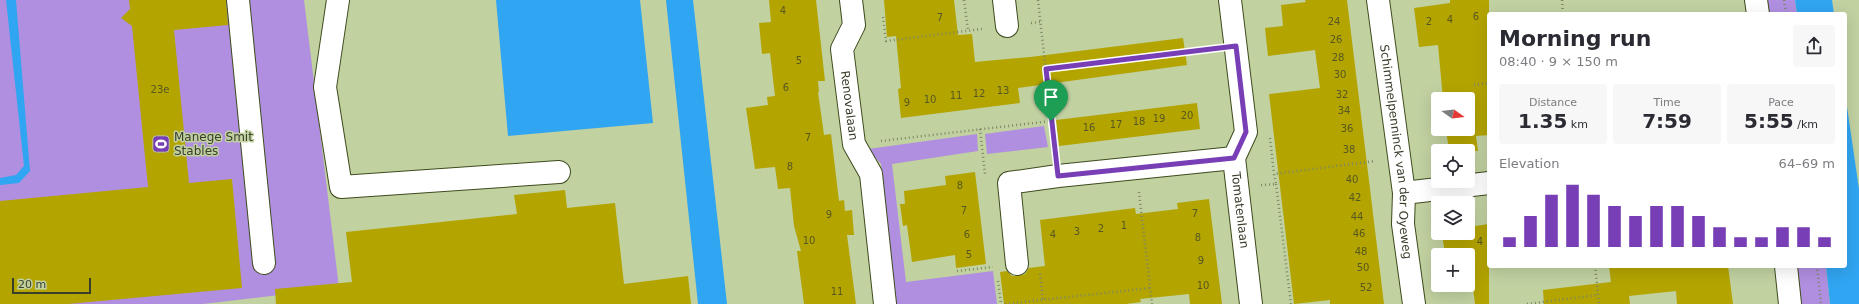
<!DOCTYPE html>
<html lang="en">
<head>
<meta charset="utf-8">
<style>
	body { margin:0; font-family:"DejaVu Sans",sans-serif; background:#f7f7f7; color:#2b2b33; height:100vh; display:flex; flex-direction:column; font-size:15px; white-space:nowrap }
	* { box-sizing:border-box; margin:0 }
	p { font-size:13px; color:#7c7c81 }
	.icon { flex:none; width:22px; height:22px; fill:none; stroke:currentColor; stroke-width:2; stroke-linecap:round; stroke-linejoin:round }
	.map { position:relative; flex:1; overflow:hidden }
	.side { position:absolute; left:1487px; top:12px; width:360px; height:256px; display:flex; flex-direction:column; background:#fff; border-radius:4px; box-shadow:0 4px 16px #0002 }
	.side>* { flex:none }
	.needle { width:26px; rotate:104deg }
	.fabs { position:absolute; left:1431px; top:92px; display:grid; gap:8px }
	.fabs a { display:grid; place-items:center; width:44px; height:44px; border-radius:4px; background:#fff; box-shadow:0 4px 16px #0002; font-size:20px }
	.scale { position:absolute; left:12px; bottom:10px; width:79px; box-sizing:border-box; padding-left:4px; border:2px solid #383e2a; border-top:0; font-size:11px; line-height:14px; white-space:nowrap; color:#383e2a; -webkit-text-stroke:3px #c1d1a0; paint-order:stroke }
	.pin { position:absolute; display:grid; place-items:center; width:34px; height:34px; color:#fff; margin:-41px -17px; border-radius:50% 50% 50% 0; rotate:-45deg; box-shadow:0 0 4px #0007 }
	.pin .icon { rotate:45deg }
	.round { display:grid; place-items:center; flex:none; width:42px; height:42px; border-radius:4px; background:#f7f7f7 }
	.summary { display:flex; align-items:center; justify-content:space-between; height:68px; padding:0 12px }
	h1 { font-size:22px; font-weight:700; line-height:30px }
	.stats { display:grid; grid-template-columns:repeat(3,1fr); gap:6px; height:68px; padding:4px 12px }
	.stats div { display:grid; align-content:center; border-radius:4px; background:#f7f7f7; text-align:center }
	.stats b { font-size:20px; font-weight:700 }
	.stats small { font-size:11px; font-weight:400 }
	.stats p { font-size:11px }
	.chart { height:112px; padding:8px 12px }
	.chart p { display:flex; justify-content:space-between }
	.chart svg { width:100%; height:72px; margin-top:4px; stroke:#773eb5; stroke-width:6 }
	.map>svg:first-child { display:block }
</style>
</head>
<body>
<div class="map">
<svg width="1859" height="304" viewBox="0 0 1859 304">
	<rect width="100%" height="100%" fill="#c1d1a0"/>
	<g fill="#b08fe0">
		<polygon points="0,0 304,0 339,288 203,304 0,304"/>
		<polygon points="1764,0 1795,0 1797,14 1765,14"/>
		<polygon points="1044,126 1048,147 987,154 985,134"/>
		<polygon points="977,134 978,151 892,164 906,282 993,271 997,304 896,304 881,164 868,149"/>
		<polygon points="1796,266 1826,266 1830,304 1800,304"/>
	</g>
	<g fill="#30a5f1">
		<polygon points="6,0 16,0 30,171 19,183 0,185 0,178 16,175 24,166"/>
		<polygon points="496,0 640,0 653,123 508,136"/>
		<polygon points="666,0 693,0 727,304 698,304"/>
		<polygon points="1795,0 1832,0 1834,14 1797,14"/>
		<polygon points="1845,93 1859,189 1859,304 1830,304 1826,266 1845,266"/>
	</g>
	<g fill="#b4a400">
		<polygon points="129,0 226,0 228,25 174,30 189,183 232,179 242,288 68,304 0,304 0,201 148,187 132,26 121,18 130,9"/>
		<polygon points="769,0 816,0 825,81 818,81 819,92 818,92 824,135 831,134 839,201 844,200 845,211 852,210 854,235 847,235 856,304 804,304 797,251 801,251 794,226 790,188 778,189 775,167 755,169 746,108 768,105 767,97 775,96 770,53 762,54 759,23 771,22"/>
		<polygon points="884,0 954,0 958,35 972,34 975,62 1030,57 1183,38 1187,65 1018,88 1020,103 901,118 898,89 901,88 896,36 887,37"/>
		<polygon points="1305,0 1347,0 1384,304 1330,304 1330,300 1294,304 1269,94 1320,88 1315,50 1268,56 1265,28 1283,26 1281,5 1306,2"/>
		<polygon points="1450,0 1489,0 1489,135 1476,136 1478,151 1449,151 1446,129 1468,129 1468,99 1443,99 1438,45 1419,47 1414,8 1450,3"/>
		<polygon points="1197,103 1200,129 1059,146 1056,120"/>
		<polygon points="975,172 986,264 956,268 955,255 912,262 907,225 903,226 900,204 905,204 904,191 946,185 945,176"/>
		<polygon points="565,190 567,208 615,203 624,284 688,276 691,304 276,304 275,289 352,282 346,232 517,214 514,195"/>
		<polygon points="1209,199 1222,304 1190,304 1189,294 1140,299 1141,302 1126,304 1004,304 1000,272 1007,271 1012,276 1019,276 1025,274 1029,268 1045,266 1040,220 1135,208 1136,214 1178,209 1177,203"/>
		<polygon points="1489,224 1489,304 1475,304 1469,255 1445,255 1442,233 1468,233 1468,227"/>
		<polygon points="1609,266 1728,266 1733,304 1677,304 1676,291 1629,296 1630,304 1544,304 1543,290 1611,282"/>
	</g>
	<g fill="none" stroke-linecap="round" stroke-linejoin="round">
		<defs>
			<g id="minor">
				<polyline points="238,0 264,263"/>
				<polyline points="338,0 325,87 341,187 559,172"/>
				<path id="s1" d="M851,0L854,25L842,49L854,144L871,174L885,304"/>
				<polyline points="1004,0 1007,26"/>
				<path id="s2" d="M1230,0L1246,132L1234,158L1251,304"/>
				<path id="s3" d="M1378,0L1404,193L1403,224L1414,304"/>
				<polyline points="1756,0 1758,14"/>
				<polyline points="1404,193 1489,183"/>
				<polyline points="1017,264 1009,183 1058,176 1234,158"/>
				<polyline points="1786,266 1790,304"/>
			</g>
		</defs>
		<use href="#minor" stroke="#3e4b1e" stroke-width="24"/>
		<g stroke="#7c8765" stroke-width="2.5" stroke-dasharray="1 3" stroke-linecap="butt">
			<polyline points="964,0 968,30"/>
			<polyline points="1038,0 1055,153"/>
			<polyline points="1562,0 1563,14"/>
			<polyline points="1784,0 1786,14"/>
			<polyline points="883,17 886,41 982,29"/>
			<polyline points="1031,23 1040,22"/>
			<polyline points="1046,69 1211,49"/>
			<polyline points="1474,85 1489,83"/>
			<polyline points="980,129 985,174"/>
			<polyline points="1270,138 1274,174"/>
			<polyline points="881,141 1051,121"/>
			<polyline points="1276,184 1291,304"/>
			<polyline points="1261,185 1276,184 1274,174 1375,161"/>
			<polyline points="1139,192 1152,304"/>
			<polyline points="1595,266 1599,304"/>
			<polyline points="1817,266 1821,304"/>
			<polyline points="957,271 993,267"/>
			<polyline points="1040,274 1043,300"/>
			<polyline points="998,281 1001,304"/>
			<polyline points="1005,304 1150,288"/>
			<polyline points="1527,304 1598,295"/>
		</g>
		<use href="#minor" stroke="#fff" stroke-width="22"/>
	</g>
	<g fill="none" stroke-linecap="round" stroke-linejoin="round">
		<defs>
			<polygon id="route" points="1236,46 1246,132 1234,158 1058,176 1046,69"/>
		</defs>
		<use href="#route" stroke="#fff" stroke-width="8"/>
		<use href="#route" stroke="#773eb5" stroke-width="5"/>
	</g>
	<defs>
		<symbol id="stadium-square" viewBox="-11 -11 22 22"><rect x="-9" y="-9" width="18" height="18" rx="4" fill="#773eb5" stroke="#c1d1a0"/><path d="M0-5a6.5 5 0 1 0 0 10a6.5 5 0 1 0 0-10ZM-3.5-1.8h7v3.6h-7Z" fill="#fff"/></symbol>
	</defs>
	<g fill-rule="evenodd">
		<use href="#stadium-square" x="151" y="134" width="20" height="20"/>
	</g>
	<g text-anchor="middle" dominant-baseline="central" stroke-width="3" stroke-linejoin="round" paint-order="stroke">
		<g font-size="10" fill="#575820">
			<text x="783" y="10">4</text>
			<text x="1476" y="16">6</text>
			<text x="940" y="17">7</text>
			<text x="1450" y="19">4</text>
			<text x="1334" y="21">24</text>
			<text x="1429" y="21">2</text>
			<text x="1336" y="39">26</text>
			<text x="1338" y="57">28</text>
			<text x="799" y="60">5</text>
			<text x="1340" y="74">30</text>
			<text x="786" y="87">6</text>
			<text x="160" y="89">23e</text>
			<text x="1003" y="90">13</text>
			<text x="979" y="93">12</text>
			<text x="1342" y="94">32</text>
			<text x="956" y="95">11</text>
			<text x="930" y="99">10</text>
			<text x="907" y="102">9</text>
			<text x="1344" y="110">34</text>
			<text x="1187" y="115">20</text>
			<text x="1159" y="118">19</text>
			<text x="1139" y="121">18</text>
			<text x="1116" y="124">17</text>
			<text x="1089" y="127">16</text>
			<text x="1347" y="128">36</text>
			<text x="808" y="137">7</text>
			<text x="1349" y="149">38</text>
			<text x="790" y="166">8</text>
			<text x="1352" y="179">40</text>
			<text x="960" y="185">8</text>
			<text x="1355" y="197">42</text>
			<text x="964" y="210">7</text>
			<text x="1195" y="213">7</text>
			<text x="829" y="214">9</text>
			<text x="1357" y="216">44</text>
			<text x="1124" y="225">1</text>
			<text x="1101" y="228">2</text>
			<text x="1077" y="231">3</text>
			<text x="1359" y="233">46</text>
			<text x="967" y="234">6</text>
			<text x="1053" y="234">4</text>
			<text x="1198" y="237">8</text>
			<text x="809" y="240">10</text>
			<text x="1480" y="241">4</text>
			<text x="1361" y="251">48</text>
			<text x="969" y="254">5</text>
			<text x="1201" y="260">9</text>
			<text x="1363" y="267">50</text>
			<text x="1203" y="285">10</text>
			<text x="1366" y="287">52</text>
			<text x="837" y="291">11</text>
		</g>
		<g font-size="12" fill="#383e2a" stroke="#c1d1a0">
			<text stroke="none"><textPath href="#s1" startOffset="109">Renovalaan</textPath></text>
			<text stroke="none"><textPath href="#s3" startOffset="153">Schimmelpenninck van der Oyeweg</textPath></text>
			<text stroke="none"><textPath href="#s2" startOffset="214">Tomatenlaan</textPath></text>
		</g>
		<g font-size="12" fill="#383e2a" stroke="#c1d1a0" text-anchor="start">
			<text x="174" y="137">Manege Smit<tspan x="174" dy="14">Stables</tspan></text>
		</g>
	</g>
</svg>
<div class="fabs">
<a><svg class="needle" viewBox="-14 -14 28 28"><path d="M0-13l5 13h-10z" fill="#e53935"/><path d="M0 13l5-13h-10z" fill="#7c7c81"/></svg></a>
<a><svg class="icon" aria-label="locate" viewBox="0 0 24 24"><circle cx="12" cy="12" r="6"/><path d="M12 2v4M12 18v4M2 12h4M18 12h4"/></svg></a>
<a><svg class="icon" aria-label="layers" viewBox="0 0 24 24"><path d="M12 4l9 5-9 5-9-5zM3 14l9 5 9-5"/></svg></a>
<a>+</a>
</div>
<div class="scale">20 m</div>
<div class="pin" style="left:1051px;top:121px;background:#1e9e55"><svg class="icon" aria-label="arrive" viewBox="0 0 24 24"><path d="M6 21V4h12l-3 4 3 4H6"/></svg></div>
<section class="side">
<div class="summary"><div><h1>Morning run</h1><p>08:40 · 9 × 150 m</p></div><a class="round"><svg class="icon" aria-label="share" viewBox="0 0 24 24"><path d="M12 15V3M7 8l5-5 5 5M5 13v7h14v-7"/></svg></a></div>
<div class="stats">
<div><p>Distance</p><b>1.35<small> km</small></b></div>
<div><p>Time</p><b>7:59</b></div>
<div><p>Pace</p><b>5:55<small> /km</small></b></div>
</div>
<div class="chart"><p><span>Elevation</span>64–69 m</p>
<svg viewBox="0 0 160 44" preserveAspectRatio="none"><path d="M5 44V38M15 44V25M25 44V12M35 44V6M45 44V12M55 44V19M65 44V25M75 44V19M85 44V19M95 44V25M105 44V32M115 44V38M125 44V38M135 44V32M145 44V32M155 44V38"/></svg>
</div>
</section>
</div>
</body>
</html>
